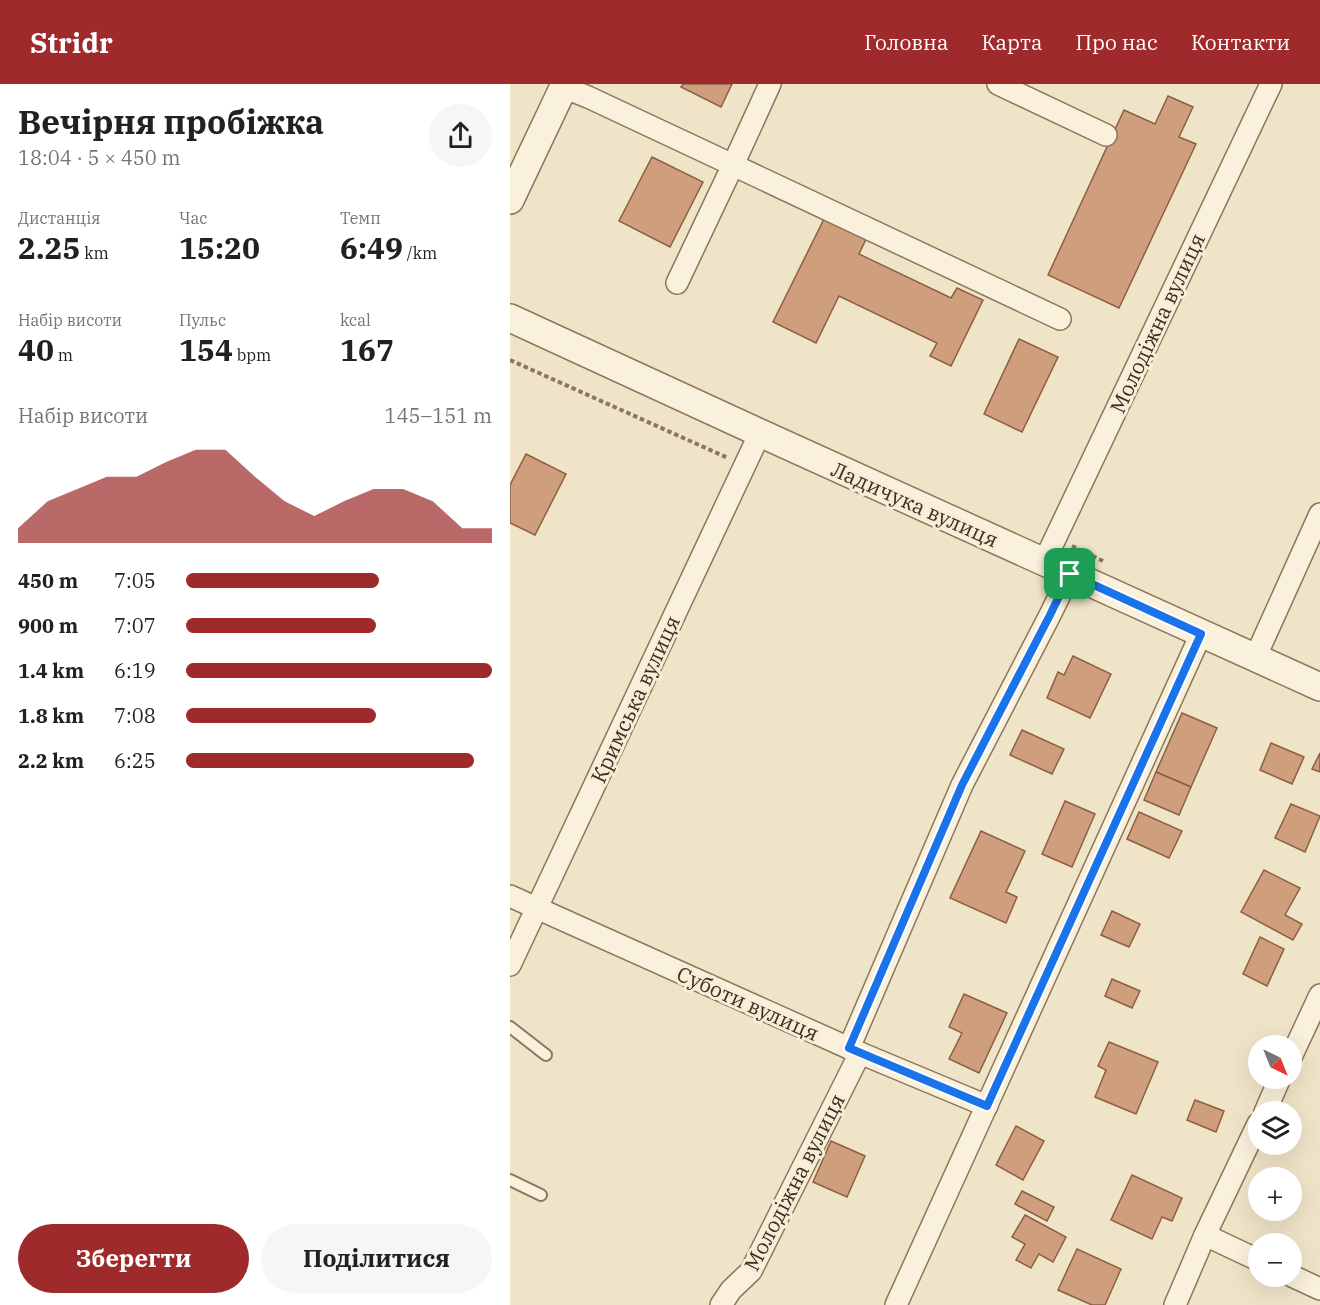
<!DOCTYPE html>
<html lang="uk">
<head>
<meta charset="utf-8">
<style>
	body { margin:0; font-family:"IBM Plex Serif",serif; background:#f6f6f6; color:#202124; height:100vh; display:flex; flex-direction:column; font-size:22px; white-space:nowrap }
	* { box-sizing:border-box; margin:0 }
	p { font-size:20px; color:#757577 }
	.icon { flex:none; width:33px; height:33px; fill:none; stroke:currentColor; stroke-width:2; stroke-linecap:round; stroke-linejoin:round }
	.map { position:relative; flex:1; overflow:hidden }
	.drawer { display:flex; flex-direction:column; background:#fff; width:510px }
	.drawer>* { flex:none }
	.needle { width:39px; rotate:137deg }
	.fabs { position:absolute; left:738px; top:951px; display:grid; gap:12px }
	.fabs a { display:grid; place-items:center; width:54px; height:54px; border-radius:50%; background:#fff; box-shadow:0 6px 24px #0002; font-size:30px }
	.pin { position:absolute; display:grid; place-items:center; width:51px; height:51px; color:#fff; margin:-26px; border-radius:12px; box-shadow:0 3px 9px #0006 }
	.round { display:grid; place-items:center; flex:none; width:63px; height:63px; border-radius:32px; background:#f6f6f6 }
	.head { display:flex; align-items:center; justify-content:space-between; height:102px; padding:0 18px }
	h1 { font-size:33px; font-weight:800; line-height:45px }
	.figures { display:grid; grid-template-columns:repeat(3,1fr); gap:9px; height:102px; padding:6px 18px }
	.figures div { display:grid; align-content:center }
	.figures b { font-size:30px; font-weight:800 }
	.figures small { font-size:16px; font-weight:400 }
	.figures p { font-size:16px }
	.chart { height:168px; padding:12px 18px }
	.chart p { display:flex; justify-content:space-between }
	.chart svg { width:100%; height:108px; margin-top:6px; fill:#9e2a2b; opacity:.7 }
	.action { display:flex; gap:12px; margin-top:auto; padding:12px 18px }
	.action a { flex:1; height:69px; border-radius:36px; background:#9e2a2b; color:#fff; font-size:24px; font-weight:800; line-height:69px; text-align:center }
	.action a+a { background:#f6f6f6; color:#202124 }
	ul { padding:0 18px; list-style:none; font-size:20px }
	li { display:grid; grid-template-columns:96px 72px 1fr; align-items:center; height:45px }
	li i { height:15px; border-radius:8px; background:#9e2a2b }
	header { display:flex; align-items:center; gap:36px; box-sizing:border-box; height:84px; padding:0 30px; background:#9e2a2b; color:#fff }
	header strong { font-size:28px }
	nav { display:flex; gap:33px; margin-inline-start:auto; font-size:21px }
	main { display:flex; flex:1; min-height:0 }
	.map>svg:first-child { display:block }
</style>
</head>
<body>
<header>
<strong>Stridr</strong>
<nav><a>Головна</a><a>Карта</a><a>Про нас</a><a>Контакти</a></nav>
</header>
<main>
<section class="drawer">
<div class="head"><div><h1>Вечірня пробіжка</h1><p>18:04 · 5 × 450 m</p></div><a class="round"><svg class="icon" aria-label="share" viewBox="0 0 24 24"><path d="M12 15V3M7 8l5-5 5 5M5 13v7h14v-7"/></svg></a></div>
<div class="figures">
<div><p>Дистанція</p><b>2.25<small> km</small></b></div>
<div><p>Час</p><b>15:20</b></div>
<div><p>Темп</p><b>6:49<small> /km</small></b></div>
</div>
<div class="figures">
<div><p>Набір висоти</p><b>40<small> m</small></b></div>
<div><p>Пульс</p><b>154<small> bpm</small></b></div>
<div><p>kcal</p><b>167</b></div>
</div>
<div class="chart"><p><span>Набір висоти</span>145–151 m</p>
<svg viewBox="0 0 160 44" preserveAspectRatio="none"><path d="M0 44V38L10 27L20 22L30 17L40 17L50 11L60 6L70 6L80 17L90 27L100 33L110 27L120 22L130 22L140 27L150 38L160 38V44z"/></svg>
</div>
<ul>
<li><b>450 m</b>7:05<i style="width:63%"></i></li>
<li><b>900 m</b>7:07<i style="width:62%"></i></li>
<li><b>1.4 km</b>6:19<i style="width:100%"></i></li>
<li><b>1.8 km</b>7:08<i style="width:62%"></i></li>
<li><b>2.2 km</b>6:25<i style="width:94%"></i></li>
</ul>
<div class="action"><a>Зберегти</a><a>Поділитися</a></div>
</section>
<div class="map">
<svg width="810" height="1221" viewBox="0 0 810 1221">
	<rect width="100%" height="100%" fill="#f0e4c8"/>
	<g fill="#cf9f7d" stroke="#8d5f41" stroke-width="1.5">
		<polygon points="173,0 222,0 211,23 171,3"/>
		<polygon points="658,12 683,23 669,53 686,60 609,224 538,191 614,26 645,40"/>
		<polygon points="142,73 193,98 160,163 109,137"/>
		<polygon points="315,133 357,153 349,170 441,214 447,204 473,216 441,282 420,272 427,259 329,212 306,259 263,238"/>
		<polygon points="509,255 548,273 512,348 474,330"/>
		<polygon points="16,370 56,390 25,451 0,439 0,401"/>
		<polygon points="563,572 601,590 580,634 537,614 548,588 554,591"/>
		<polygon points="672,629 707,644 681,703 646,688"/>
		<polygon points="512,646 554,665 542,690 500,671"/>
		<polygon points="761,659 794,673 782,700 750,686"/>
		<polygon points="810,669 810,688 802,685"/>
		<polygon points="646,688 681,703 669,731 634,716"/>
		<polygon points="555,717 585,730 562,783 532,770"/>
		<polygon points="781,720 810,732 795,768 765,754"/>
		<polygon points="629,728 672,747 659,774 617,755"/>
		<polygon points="471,747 515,767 496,808 507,813 496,839 440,814"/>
		<polygon points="754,786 790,804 775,831 792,840 783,856 731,828"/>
		<polygon points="602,827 630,840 619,863 591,851"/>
		<polygon points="750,853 774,865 757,902 733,890"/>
		<polygon points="602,895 630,907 622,924 595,912"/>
		<polygon points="454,910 497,929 469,989 439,975 452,949 439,943"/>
		<polygon points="599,958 648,978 626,1030 585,1013 596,986 588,982"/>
		<polygon points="685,1016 714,1027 706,1048 677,1036"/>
		<polygon points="506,1042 534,1057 513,1096 486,1081"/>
		<polygon points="321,1057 355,1072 337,1113 303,1098"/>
		<polygon points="622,1091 672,1114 662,1137 652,1133 642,1155 601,1136"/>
		<polygon points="512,1107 544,1123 537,1137 505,1120"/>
		<polygon points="515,1131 556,1153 543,1178 529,1170 521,1184 506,1176 515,1160 502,1153"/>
		<polygon points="567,1165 611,1185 595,1221 582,1221 548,1206"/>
	</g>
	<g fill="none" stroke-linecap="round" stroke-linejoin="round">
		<defs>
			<g id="service">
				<polyline points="0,943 36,971"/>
				<polyline points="0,1096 31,1111"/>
			</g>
			<g id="minor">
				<polyline points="260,0 223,81 550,235"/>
				<polyline points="488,0 596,51"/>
				<polyline points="53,3 78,13 223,81 167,199"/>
				<polyline points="534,478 761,0"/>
				<polyline points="745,574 810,430"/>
				<polyline points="0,812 350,969 477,1022"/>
				<polyline points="0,881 250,349"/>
				<polyline points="339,964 452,701 540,531 560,490"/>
				<polyline points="782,971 810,911"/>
				<polyline points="755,1028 770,994"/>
				<polyline points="695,1151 748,1176"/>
				<polyline points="782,1192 810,1205"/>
				<polyline points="211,1221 221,1206 241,1187 350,969"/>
				<polyline points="386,1221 691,550"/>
				<polyline points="665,1221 695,1151 748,1040"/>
			</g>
			<g id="tertiary">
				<polyline points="0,116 55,0"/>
				<polyline points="0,234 250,349 810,603"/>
			</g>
		</defs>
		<use href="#service" stroke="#8d765c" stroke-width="14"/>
		<use href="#minor" stroke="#8d765c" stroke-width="24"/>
		<use href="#tertiary" stroke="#8d765c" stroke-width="30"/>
		<g stroke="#8d765c" stroke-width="4" stroke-dasharray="4.5 3" stroke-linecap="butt">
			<polyline points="0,276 218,374"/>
			<polyline points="562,462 593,477"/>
		</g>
		<use href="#service" stroke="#faf1dc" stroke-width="10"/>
		<use href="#minor" stroke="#faf1dc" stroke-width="21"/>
		<use href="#tertiary" stroke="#faf1dc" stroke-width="27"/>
	</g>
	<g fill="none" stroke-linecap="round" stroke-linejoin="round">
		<defs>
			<polygon id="route" points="560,490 691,550 477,1022 339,964 452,701 540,531"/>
		</defs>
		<use href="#route" stroke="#fff" stroke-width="12"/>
		<use href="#route" stroke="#1a73e8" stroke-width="8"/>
	</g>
	<g text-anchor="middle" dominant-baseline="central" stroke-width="6" stroke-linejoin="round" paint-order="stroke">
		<g font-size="21" fill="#3d2e20" stroke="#f7eed8">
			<text transform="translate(647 239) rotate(-65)">Молодіжна вулиця</text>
			<text transform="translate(405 420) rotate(24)">Ладичука вулиця</text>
			<text transform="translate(125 615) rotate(-65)">Кримська вулиця</text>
			<text transform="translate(238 919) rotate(24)">Суботи вулиця</text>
			<text transform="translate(284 1098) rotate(-63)">Молодіжна вулиця</text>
		</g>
	</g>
</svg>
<div class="fabs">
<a><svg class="needle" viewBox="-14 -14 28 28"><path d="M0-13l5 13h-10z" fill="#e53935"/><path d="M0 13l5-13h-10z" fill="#757577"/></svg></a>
<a><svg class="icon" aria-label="layers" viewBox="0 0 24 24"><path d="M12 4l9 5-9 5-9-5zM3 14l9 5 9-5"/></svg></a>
<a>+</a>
<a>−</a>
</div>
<div class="pin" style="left:560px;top:490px;background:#1e9e55"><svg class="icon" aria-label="arrive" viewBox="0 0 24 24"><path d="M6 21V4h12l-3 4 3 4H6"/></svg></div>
</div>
</main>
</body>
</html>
